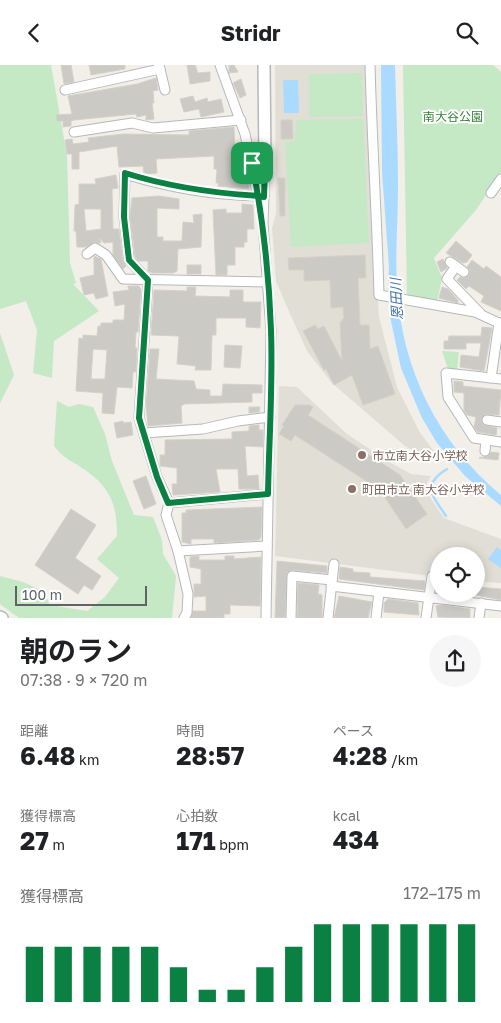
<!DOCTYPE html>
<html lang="ja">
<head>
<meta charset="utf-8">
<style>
	body { margin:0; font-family:"Golos Text","Noto Sans JP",sans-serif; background:#f6f6f6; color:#202124; height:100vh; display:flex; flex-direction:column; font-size:19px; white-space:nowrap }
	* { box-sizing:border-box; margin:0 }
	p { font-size:16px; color:#757577 }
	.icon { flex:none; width:28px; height:28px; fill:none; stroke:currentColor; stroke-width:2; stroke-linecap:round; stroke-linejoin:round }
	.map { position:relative; height:553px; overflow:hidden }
	.panel { display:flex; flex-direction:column; background:#fff; flex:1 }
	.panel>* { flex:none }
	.buttons { position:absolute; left:430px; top:482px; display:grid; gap:10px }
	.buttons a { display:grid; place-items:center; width:55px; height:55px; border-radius:50%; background:#fff; box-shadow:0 2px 12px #0003; font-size:25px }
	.scale { position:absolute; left:15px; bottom:12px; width:132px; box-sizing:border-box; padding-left:5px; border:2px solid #5f6368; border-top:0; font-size:14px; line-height:18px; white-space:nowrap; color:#5f6368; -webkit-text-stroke:4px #fff; paint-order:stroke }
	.pin { position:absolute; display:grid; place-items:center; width:42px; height:42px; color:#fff; margin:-21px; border-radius:10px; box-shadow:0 2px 8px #0006 }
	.round { display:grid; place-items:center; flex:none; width:52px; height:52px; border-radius:26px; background:#f6f6f6 }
	.summary { display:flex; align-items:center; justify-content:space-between; height:85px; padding:0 20px }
	h1 { font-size:28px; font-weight:700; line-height:38px }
	.stats { display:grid; grid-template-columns:repeat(3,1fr); gap:8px; height:85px; padding:5px 20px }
	.stats div { display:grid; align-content:center }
	.stats b { font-size:25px; font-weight:700 }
	.stats small { font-size:14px; font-weight:400 }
	.stats p { font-size:14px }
	.chart { height:140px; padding:10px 20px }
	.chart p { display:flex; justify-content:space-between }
	.chart svg { width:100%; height:90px; margin-top:5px; stroke:#0b8043; stroke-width:6 }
	header { display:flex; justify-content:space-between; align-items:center; height:65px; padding:0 20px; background:#fff; font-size:22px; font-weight:700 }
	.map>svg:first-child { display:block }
</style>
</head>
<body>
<header><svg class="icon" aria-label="back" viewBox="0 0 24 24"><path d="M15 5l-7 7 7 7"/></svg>Stridr<svg class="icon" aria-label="search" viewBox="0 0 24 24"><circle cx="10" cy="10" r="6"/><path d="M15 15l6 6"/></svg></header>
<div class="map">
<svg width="501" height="553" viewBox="0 0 501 553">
	<rect width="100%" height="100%" fill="#f1efe8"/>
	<g fill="#e1ded6">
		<polygon points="275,0 367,0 371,128 379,252 397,322 419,366 438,392 430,395 405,381 332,318 307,286 287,242 276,216 272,163 276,149"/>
		<polygon points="279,321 297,322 347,369 391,398 411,409 431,411 427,418 429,431 444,453 501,474 501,518 476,516 476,491 439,491 439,512 275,491"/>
	</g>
	<g fill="#c5e8c5">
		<polygon points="0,0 51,0 67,91 70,198 76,218 73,219 99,246 54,276 52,313 33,308 37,265 26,236 0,244"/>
		<polygon points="403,0 493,0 501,7 501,107 476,145 434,193 442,213 437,237 407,231"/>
		<polygon points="362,8 363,51 309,52 309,9"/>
		<polygon points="363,54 369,178 291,182 285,77 295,76 296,55"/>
		<polygon points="0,268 14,310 0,338"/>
		<polygon points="442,286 459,287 457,305 448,304"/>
		<path d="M57,336L69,342L79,339L93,342L105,369L112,396L134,450L153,452L162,475L163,489L176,511L172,553H19L0,539V511L23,517L43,526L50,540L87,546L105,532L119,513L97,494L117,471C117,442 112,425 88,407C74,396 67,397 54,381Z"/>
	</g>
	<g fill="#aadaff">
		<path d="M381,0H395C396,40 398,81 398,121C398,155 395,189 397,223C402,305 438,378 501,430V441L465,411L437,378L422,353L401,303L391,256L388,222L389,202L382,108Z"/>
		<polygon points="283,15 298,15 299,48 284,48"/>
		<polygon points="497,482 501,485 501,503 488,494"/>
	</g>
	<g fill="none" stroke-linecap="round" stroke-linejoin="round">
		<path stroke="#aadaff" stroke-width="2.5" d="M446,451C432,430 421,420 447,404"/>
	</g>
	<g fill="#cccac5" stroke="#d6d1c6" fill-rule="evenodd">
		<polygon points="61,0 71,0 74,17 64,19"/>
		<polygon points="89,0 125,0 125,4 91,10"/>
		<polygon points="187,0 195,0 198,8 210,7 210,16 190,19"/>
		<polygon points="229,0 234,0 238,7 229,8"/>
		<polygon points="156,13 158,25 153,26 154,38 152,38 154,54 146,55 146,50 137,52 136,49 74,55 71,56 71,61 63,62 63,56 57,56 56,50 72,49 68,31 137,19"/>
		<polygon points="241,14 246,30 240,33 233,18"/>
		<polygon points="193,31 195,37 207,33 208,37 221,34 224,47 201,52 199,44 184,47 180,34"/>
		<polygon points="281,55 292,55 293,74 281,74"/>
		<polygon points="234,62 235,84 240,84 241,98 245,100 244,116 249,117 249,124 218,121 219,118 216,118 217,104 214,104 214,91 156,94 157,108 148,109 144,108 143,101 119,102 117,81 79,87 79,104 72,104 72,89 67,89 65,75 72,74 73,79 89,77 88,73 123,69 189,70 189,66"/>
		<path d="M116,110L118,123L112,124L113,164H119L123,196L126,201L123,204L113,190V177L104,178L100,173L101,178L94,177L86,182H77L76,166H74L75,140L79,139V119H96L95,114ZM84,144H101V164L86,166Z"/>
		<polygon points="278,113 285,113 285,151 280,151"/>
		<polygon points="159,131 179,134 179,144 157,143 157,172 163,172 163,176 182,176 183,157 194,158 193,150 202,149 201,182 178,184 177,206 173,208 152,208 148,206 148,196 138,196 135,192 130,152 132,133"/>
		<polygon points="242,139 253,140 254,164 247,164 247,177 244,177 244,182 235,182 235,200 227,200 227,210 216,210 213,145 226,144 226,148 242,148"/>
		<polygon points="456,176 472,190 467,197 463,198 446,188"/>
		<polygon points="365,190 366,213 358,213 360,260 369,260 370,284 378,281 395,329 363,340 352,310 334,320 326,304 324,305 303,266 315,260 318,264 324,261 342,296 340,258 344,253 343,242 331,243 330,215 304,216 304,205 289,205 288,193"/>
		<polygon points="94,191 101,194 108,231 96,234 94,228 84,230 80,213 94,210"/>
		<polygon points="443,194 447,203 441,207 437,197"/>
		<polygon points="472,195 484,204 486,201 501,212 501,246 481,237 484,231 469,221 466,224 457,215 460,212 464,213 469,211 470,205 467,202"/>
		<rect x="187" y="200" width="14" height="9"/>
		<path d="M128,221H139L141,225L138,267H136L135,282L137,283L136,307H133L132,323L117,322L114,349L102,348L103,328L76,326L79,273L83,274V270L97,271L98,261H101V258H113V255H124L125,239L115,241L113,227L129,225ZM93,284L107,285L105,314H91Z"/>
		<polygon points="187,222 196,222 195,231 230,232 230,225 243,225 243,237 261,237 260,263 246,262 246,253 216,253 216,270 212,270 211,305 195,305 196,301 177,299 179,271 151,270 154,225 187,226"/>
		<polygon points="442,222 448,224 458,235 458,238 439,233"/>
		<polygon points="482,262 492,263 484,306 460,302 461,290 479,292 481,278 466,278 466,284 444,284 444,276 448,276 449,271 481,271"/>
		<polygon points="225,280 242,281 240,303 224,302"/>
		<polygon points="150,284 159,284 156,314 194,316 196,324 210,325 210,331 222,331 223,319 262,320 262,328 252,328 252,337 184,339 181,341 182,358 148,361 146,340"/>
		<polygon points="454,316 463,317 463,321 501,325 499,350 485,349 481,355 484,360 497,363 496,370 478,367 474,362 476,352 467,350 464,346 464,328 454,327"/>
		<polygon points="295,340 309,340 313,342 308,350 400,410 427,449 406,464 380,425 295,370 291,376 279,369 284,361 282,360"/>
		<polygon points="249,342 260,342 259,347 249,348"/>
		<polygon points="123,356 123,358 131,357 133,370 117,373 114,358"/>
		<polygon points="259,360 259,365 263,365 263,382 245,381 247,411 258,410 259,424 239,424 238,404 216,404 220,427 173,430 172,419 177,419 177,403 160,401 160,390 165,390 165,375 232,374 232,367 249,366 249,361"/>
		<polygon points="491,387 499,388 498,395 479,393 488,391"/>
		<polygon points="146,411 156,439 144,444 133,416"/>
		<polygon points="262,442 261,472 259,475 214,478 214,474 191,474 191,479 182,477 182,448 186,448 186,445"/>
		<polygon points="71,444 96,460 75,493 101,511 92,525 84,520 78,529 35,500"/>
		<polygon points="199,491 199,495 225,495 225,491 234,491 234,494 261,492 260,541 230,540 230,549 224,549 224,553 191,553 193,546 206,546 206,531 194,532 194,519 201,519 201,504 190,502 190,492"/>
		<polygon points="277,496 327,501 327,508 293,505 287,507 285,553 275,553"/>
		<polygon points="340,502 353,504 353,507 370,508 370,512 425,516 424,525 339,514"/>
		<polygon points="298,518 319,520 318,529 322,530 322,553 297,553"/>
		<polygon points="476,522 501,524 501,535 476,530"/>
		<polygon points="339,531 372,537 368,553 334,553"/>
		<polygon points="388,534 418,538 419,550 384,547 384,538"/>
		<polygon points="442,540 470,544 470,553 438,552 436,541"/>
	</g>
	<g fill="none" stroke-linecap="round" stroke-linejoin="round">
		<defs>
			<g id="minor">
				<polyline points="159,0 165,25"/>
				<polyline points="220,0 245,69 259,136"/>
				<path d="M370,0C372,77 377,153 379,230L475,247L501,259"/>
				<polyline points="65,25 160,4"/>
				<polyline points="74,67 132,58 153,63 241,55"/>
				<polyline points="252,98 265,99 263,158 271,266 266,553"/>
				<polyline points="491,128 501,114"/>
				<polyline points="87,189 95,183 106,190 123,214 267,217"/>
				<polyline points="450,197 464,207"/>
				<polyline points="456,201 447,214 480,248"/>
				<polyline points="491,313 499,258"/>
				<polyline points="501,314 446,308 448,332 474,373 501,377"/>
				<polyline points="487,355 501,357"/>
				<polyline points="144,368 203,364 238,356 270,352"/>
				<polyline points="485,386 486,375"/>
				<polyline points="169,438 268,429"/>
				<polyline points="178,486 267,481"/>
				<polyline points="331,521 501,541"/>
				<path d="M184,553L187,548L188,529L178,486L166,450L169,438L157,412L139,353L148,215L129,195L124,152L125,109C170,123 216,131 264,131"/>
				<polyline points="291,553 292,511 332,515"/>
				<polyline points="328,553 334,499"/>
				<polyline points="376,553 379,527"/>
				<polyline points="426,553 432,511"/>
				<polyline points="479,553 481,538"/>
			</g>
			<g id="tertiary">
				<polyline points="264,0 265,99"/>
				<polyline points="0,552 2,553"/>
			</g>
		</defs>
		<use href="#minor" stroke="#b5b8bc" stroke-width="11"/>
		<use href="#tertiary" stroke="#b5b8bc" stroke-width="14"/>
		<use href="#minor" stroke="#fff" stroke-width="9"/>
		<use href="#tertiary" stroke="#fff" stroke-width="11"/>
	</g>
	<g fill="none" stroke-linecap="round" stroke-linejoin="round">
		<defs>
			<path id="route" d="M252,98C263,153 269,209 271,265C273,320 269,375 268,429L168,438L157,412L139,353L148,215L129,195L124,152L125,108C169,122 212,128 258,131L264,132L265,99L252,98"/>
		</defs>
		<use href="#route" stroke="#fff" stroke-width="10"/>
		<use href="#route" stroke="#0b8043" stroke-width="6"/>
	</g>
	<g fill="#8d6e63" stroke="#fff" stroke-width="2">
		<circle cx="362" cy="390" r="5"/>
		<circle cx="352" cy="424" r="5"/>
	</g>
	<g text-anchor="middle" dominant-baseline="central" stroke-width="4" stroke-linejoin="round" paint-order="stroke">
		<g font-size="12" fill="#348238" stroke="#fff">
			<text x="453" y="51">南大谷公園</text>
		</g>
		<g font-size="12" fill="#785e54" stroke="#fff" text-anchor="start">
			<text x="372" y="390">市立南大谷小学校</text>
			<text x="362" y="424">町田市立 南大谷小学校</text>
		</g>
		<g font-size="14" font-style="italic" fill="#4174aa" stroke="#fff">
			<text transform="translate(396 234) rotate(-93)">恩田川</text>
		</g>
	</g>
</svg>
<div class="buttons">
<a><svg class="icon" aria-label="locate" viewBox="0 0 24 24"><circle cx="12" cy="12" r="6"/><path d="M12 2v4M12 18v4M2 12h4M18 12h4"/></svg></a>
</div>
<div class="scale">100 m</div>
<div class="pin" style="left:252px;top:98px;background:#1e9e55"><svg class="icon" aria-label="arrive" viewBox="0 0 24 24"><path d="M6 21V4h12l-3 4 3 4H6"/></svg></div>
</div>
<section class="panel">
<div class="summary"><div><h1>朝のラン</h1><p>07:38 · 9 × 720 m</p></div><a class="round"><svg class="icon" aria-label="share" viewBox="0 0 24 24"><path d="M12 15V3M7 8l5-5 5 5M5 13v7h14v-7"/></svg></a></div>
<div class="stats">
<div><p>距離</p><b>6.48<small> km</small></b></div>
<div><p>時間</p><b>28:57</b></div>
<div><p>ペース</p><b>4:28<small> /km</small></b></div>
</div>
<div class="stats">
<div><p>獲得標高</p><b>27<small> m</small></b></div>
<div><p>心拍数</p><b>171<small> bpm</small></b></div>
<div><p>kcal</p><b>434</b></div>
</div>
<div class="chart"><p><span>獲得標高</span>172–175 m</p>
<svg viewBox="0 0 160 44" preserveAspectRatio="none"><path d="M5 44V17M15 44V17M25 44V17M35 44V17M45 44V17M55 44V27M65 44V38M75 44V38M85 44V27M95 44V17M105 44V6M115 44V6M125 44V6M135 44V6M145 44V6M155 44V6"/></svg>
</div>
</section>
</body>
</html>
